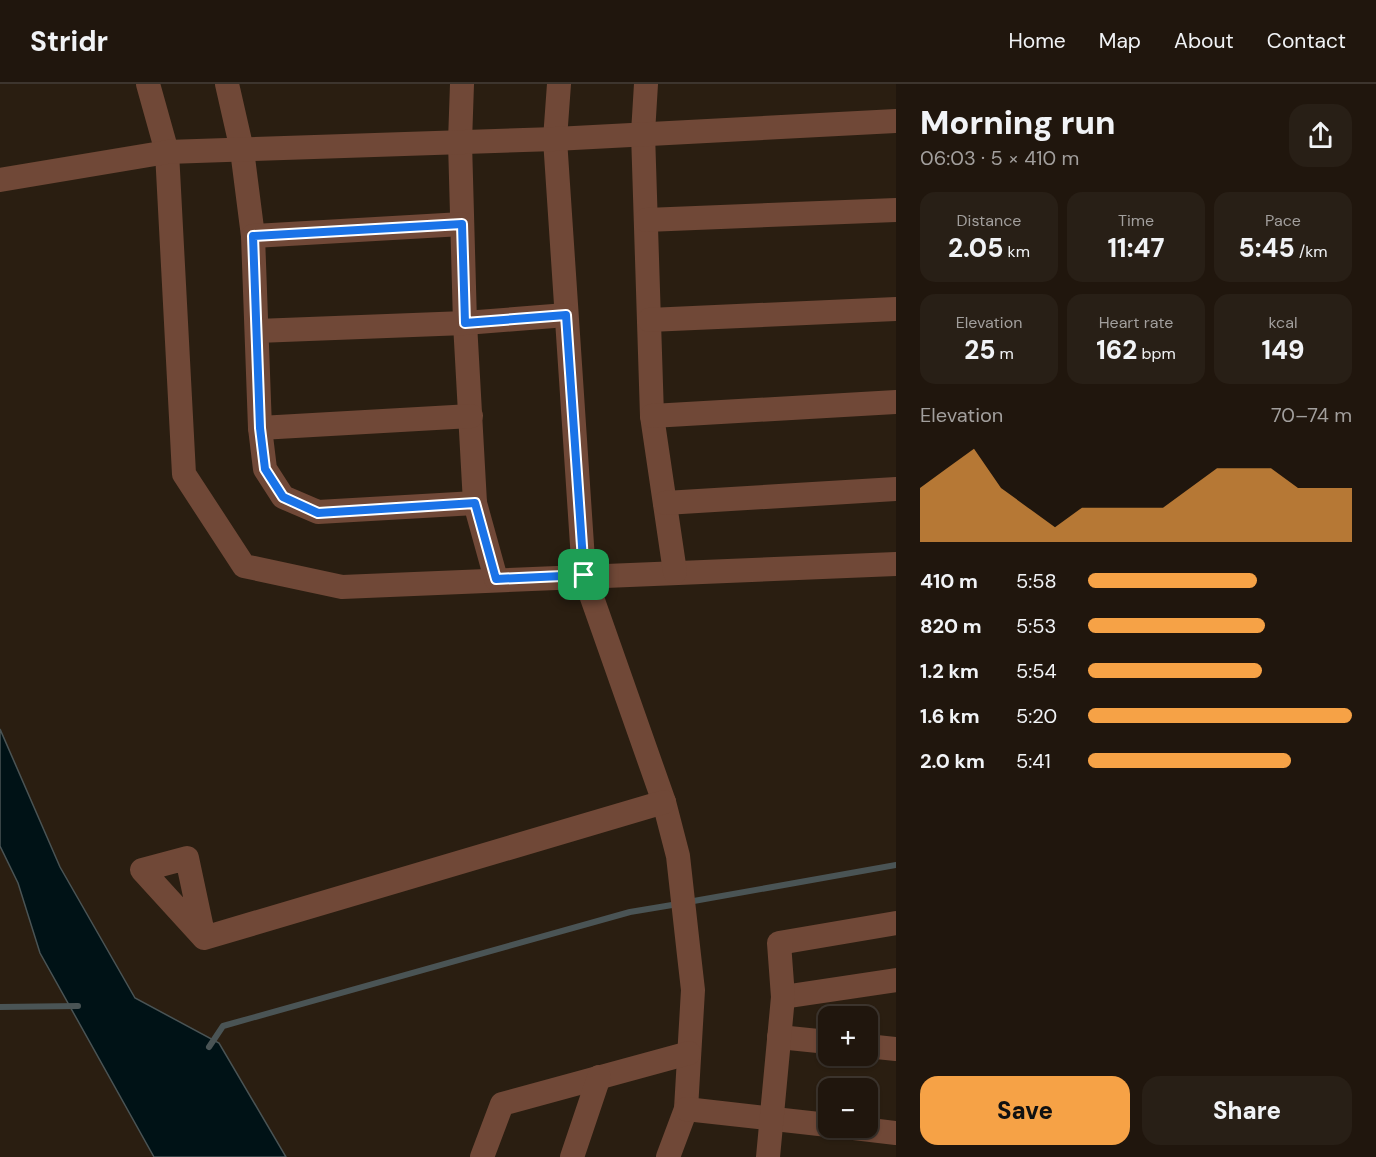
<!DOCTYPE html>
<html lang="en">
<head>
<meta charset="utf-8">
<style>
	body { margin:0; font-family:"DM Sans",sans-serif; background:#281f16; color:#f1f3f6; height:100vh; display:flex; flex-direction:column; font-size:22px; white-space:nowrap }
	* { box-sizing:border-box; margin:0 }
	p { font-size:20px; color:#a29f9d }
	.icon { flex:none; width:33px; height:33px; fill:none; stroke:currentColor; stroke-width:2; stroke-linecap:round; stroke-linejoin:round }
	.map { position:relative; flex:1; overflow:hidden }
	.details { display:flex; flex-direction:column; background:#20160d; width:480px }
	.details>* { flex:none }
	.tools { position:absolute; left:818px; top:922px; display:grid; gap:12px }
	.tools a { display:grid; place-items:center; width:60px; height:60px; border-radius:12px; background:#20160d; box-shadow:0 2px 4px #0004,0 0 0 2px #3d352e; font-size:30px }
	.pin { position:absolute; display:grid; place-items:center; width:51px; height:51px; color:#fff; margin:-26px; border-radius:12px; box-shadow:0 3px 9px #0006 }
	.round { display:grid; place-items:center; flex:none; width:63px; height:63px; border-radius:18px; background:#281f16 }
	.overview { display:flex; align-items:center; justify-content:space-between; height:102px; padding:0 24px }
	h1 { font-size:33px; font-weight:800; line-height:45px }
	.figures { display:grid; grid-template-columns:repeat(3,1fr); gap:9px; height:102px; padding:6px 24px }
	.figures div { display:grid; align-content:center; border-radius:15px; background:#281f16; text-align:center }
	.figures b { font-size:26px; font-weight:800 }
	.figures small { font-size:16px; font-weight:400 }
	.figures p { font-size:16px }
	.chart { height:168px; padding:12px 24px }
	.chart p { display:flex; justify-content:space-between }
	.chart svg { width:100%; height:108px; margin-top:6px; fill:#f6a246; opacity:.7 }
	.cta { display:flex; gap:12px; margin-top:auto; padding:12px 24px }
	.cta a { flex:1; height:69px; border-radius:18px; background:#f6a246; color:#111; font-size:24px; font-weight:800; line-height:69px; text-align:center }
	.cta a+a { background:#281f16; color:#f1f3f6 }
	ul { padding:0 24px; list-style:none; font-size:20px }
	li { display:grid; grid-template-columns:96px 72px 1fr; align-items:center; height:45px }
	li i { height:15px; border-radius:8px; background:#f6a246 }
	header { display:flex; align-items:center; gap:36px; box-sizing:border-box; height:84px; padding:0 30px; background:#20160d; border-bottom:2px solid #3d352e }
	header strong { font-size:28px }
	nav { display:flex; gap:33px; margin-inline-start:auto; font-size:21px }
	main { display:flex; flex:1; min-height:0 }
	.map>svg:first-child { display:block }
</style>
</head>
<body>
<header>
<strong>Stridr</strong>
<nav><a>Home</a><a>Map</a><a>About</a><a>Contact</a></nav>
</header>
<main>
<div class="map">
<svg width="896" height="1073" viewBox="0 0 896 1073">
	<rect width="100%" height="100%" fill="#2a1e11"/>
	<polygon fill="#001216" stroke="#4a5455" stroke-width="1.5" points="0,645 60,783 135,914 219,959 286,1073 154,1073 40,869 18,799 0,762"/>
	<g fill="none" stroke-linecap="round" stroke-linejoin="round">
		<g stroke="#4a5455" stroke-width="6">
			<polyline points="688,818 896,781"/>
			<polyline points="0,923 78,922"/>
			<polyline points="209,963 223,942 630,828 678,820"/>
		</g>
		<g stroke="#704837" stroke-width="24">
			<polyline points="148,0 167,68 184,390 244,482 342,503 896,480"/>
			<polyline points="227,0 242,66 253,152 260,344 265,385 283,413 318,428 475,419"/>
			<polyline points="462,0 460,58 465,239 475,419 496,495"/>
			<polyline points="559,0 555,55 584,491 664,718 678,772 689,871 693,906 686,1025 668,1073"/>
			<polyline points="646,0 643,49 652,332 675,488"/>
			<polyline points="0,96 167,68 555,55 896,37"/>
			<polyline points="646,136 896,126"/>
			<polyline points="253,152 462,140"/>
			<polyline points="649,236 896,225"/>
			<polyline points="257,247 465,239 566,231"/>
			<polyline points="652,332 896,318"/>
			<polyline points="260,344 471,332"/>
			<polyline points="665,419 896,405"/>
			<polyline points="204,854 142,786 187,774 204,854 664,718"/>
			<polyline points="783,913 896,896"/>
			<polyline points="779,953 828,958"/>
			<polyline points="867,962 896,965"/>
			<polyline points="686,1025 828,1041"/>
			<polyline points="854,1044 896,1049"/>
			<polyline points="482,1073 502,1020 689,969"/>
			<polyline points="572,1073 599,993"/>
			<polyline points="768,1073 783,913 779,859 896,839"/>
		</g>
	</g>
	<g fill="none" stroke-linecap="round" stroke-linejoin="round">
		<defs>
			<polygon id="route" points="462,140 465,239 566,231 584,491 496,495 475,419 318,429 283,413 265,385 260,344 253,152"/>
		</defs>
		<use href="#route" stroke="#fff" stroke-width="12"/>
		<use href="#route" stroke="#1a73e8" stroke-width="8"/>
	</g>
</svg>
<div class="tools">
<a>+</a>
<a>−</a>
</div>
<div class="pin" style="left:584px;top:491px;background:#1e9e55"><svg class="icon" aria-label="arrive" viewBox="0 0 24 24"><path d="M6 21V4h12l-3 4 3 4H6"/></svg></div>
</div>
<section class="details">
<div class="overview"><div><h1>Morning run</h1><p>06:03 · 5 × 410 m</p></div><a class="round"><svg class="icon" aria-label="share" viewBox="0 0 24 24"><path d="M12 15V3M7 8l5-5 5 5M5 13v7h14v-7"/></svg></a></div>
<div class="figures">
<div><p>Distance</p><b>2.05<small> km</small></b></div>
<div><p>Time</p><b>11:47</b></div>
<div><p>Pace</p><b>5:45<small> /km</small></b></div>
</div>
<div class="figures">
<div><p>Elevation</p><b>25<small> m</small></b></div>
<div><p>Heart rate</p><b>162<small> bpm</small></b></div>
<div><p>kcal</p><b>149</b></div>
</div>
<div class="chart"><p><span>Elevation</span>70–74 m</p>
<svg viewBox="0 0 160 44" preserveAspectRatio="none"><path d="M0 44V22L10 14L20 6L30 22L40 30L50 38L60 30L70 30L80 30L90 30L100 22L110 14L120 14L130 14L140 22L150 22L160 22V44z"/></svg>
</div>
<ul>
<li><b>410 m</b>5:58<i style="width:64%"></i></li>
<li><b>820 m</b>5:53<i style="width:67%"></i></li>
<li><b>1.2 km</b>5:54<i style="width:66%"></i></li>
<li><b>1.6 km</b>5:20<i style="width:100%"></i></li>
<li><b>2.0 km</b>5:41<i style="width:77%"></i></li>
</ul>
<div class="cta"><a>Save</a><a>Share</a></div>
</section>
</main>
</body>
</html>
